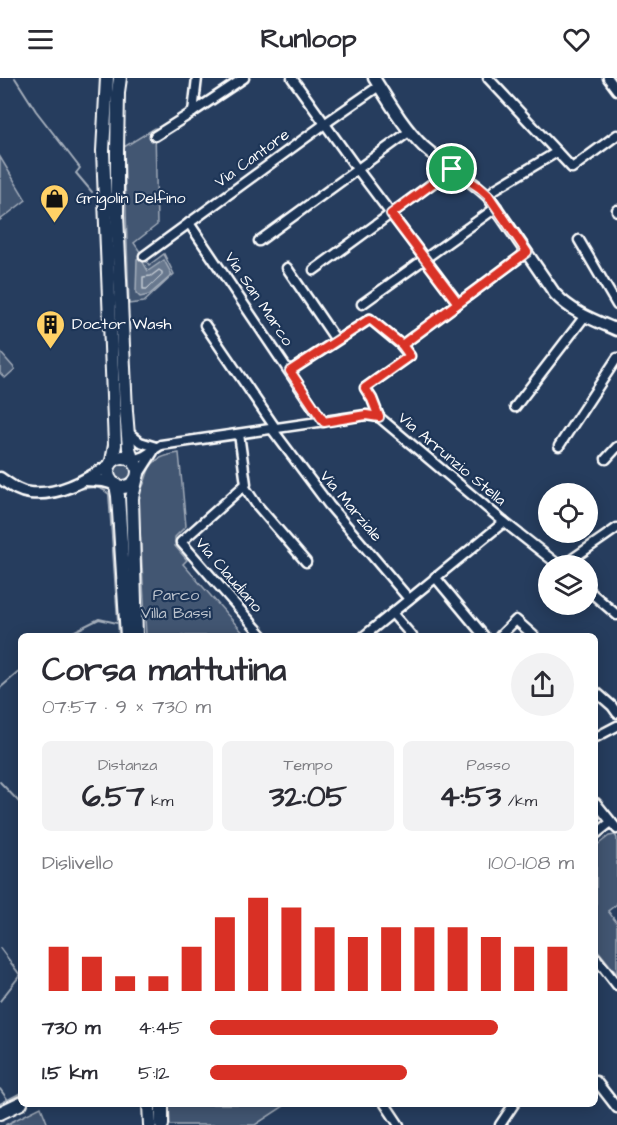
<!DOCTYPE html>
<html lang="it">
<head>
<meta charset="utf-8">
<style>
	body { margin:0; font-family:"Architects Daughter",sans-serif; background:#f2f2f3; color:#2b2b33; height:100vh; display:flex; flex-direction:column; font-size:22px; white-space:nowrap }
	* { box-sizing:border-box; margin:0 }
	p { font-size:20px; color:#7c7c81 }
	.icon { flex:none; width:33px; height:33px; fill:none; stroke:currentColor; stroke-width:2; stroke-linecap:round; stroke-linejoin:round }
	.map { position:relative; flex:1; overflow:hidden }
	.drawer { position:absolute; left:18px; top:555px; width:580px; height:474px; display:flex; flex-direction:column; background:#fff; border-radius:9px; box-shadow:0 3px 15px #0003 }
	.drawer>* { flex:none }
	.fabs { position:absolute; left:538px; top:405px; display:grid; gap:12px }
	.fabs a { display:grid; place-items:center; width:60px; height:60px; border-radius:50%; background:#fff; box-shadow:0 3px 15px #0003; font-size:30px }
	.pin { position:absolute; display:grid; place-items:center; width:51px; height:51px; color:#fff; margin:-26px; border:3px solid #fff; border-radius:50%; box-shadow:0 2px 6px #0007 }
	.round { display:grid; place-items:center; flex:none; width:63px; height:63px; border-radius:32px; background:#f2f2f3 }
	.overview { display:flex; align-items:center; justify-content:space-between; height:102px; padding:0 24px }
	h1 { font-size:33px; font-weight:700; line-height:45px }
	.figures { display:grid; grid-template-columns:repeat(3,1fr); gap:9px; height:102px; padding:6px 24px }
	.figures div { display:grid; align-content:center; border-radius:9px; background:#f2f2f3; text-align:center }
	.figures b { font-size:30px; font-weight:700 }
	.figures small { font-size:16px; font-weight:400 }
	.figures p { font-size:16px }
	.chart { height:168px; padding:12px 24px }
	.chart p { display:flex; justify-content:space-between }
	.chart svg { width:100%; height:108px; margin-top:6px; stroke:#d93025; stroke-width:6 }
	ul { padding:0 24px; list-style:none; font-size:20px }
	li { display:grid; grid-template-columns:96px 72px 1fr; align-items:center; height:45px }
	li i { height:15px; border-radius:8px; background:#d93025 }
	header { display:flex; justify-content:space-between; align-items:center; height:78px; padding:0 24px; background:#fff; font-size:27px; font-weight:700 }
	.map>svg:first-child { display:block }
</style>
</head>
<body>
<header><svg class="icon" aria-label="menu" viewBox="0 0 24 24"><path d="M4 6h16M4 12h16M4 18h16"/></svg>Runloop<svg class="icon" aria-label="heart" viewBox="0 0 24 24"><path d="M12 20l-8-8c-3-5 5-10 8-4 3-6 11-1 8 4z"/></svg></header>
<div class="map">
<svg width="617" height="1047" viewBox="0 0 617 1047">
	<rect width="100%" height="100%" fill="#263d5e"/>
	<filter id="ink" filterUnits="userSpaceOnUse"><feTurbulence type="fractalNoise" baseFrequency=".0167" numOctaves="2"/><feDisplacementMap in="SourceGraphic" scale="12" xChannelSelector="R" yChannelSelector="G"/><feConvolveMatrix kernelMatrix="1 2 1 2 8 2 1 2 1" color-interpolation-filters="sRGB"/></filter>
	<g filter="url(#ink)">
		<g fill="#425672" stroke="#a0aab8" stroke-width="1.5">
			<polygon points="155,50 157,147 134,165 149,187 164,176 174,196 144,224 129,226 124,69"/>
			<polygon points="0,79 26,122 0,142"/>
			<polygon points="0,274 15,291 5,300 0,295"/>
			<path d="M179,375L186,448L175,459V468L187,482L183,486L246,558H146L138,416C144,410 145,402 148,394C152,380 167,377 179,375Z"/>
			<circle cx="123" cy="394" r="10"/>
			<polygon points="615,757 617,760 617,826 608,833 617,845 617,896 596,870 596,768 609,758"/>
			<polygon points="169,1026 287,1026 255,1047 170,1047"/>
			<polygon points="41,1029 48,1047 5,1047"/>
		</g>
		<polygon fill="#67788e" stroke="#a4aebb" stroke-width="1.5" points="140,179 148,193 164,182 172,197 149,217 140,219 136,215 137,181"/>
		<g fill="none" stroke-linecap="round" stroke-linejoin="round">
			<polygon stroke="#c2c9d2" stroke-width="1.5" points="159,192 162,194 162,197 147,211 143,211 143,199 151,198"/>
			<g stroke="#a4aebb" stroke-width="2">
				<polyline points="15,0 36,33 80,90 76,95 92,114"/>
				<polyline points="123,123 125,177"/>
				<path d="M75,412C88,409 99,406 109,416L119,558"/>
				<polyline points="65,558 99,541 117,545"/>
				<polyline points="0,610 21,592"/>
				<polyline points="0,640 0,642"/>
				<polyline points="0,704 21,726"/>
				<polyline points="0,870 20,897"/>
				<polyline points="0,923 21,896"/>
				<polyline points="0,1011 8,1022"/>
				<polyline points="0,1026 21,1015"/>
			</g>
			<defs>
				<g id="minor">
					<polyline points="197,0 193,34 244,0"/>
					<polyline points="292,0 358,92 458,225"/>
					<polyline points="488,0 572,90 617,57"/>
					<polyline points="608,0 617,12"/>
					<polyline points="155,58 193,34"/>
					<polyline points="488,118 495,111 557,74"/>
					<polyline points="617,132 617,133"/>
					<polyline points="189,145 323,344"/>
					<polyline points="579,162 617,227"/>
					<polyline points="259,163 410,53"/>
					<polyline points="144,178 330,42 379,8"/>
					<polyline points="287,190 336,262"/>
					<polyline points="314,192 452,91"/>
					<polyline points="362,226 497,129"/>
					<polyline points="205,247 276,351"/>
					<polyline points="402,267 527,174"/>
					<polyline points="290,293 370,241 400,266 410,278 365,310 372,321 379,339"/>
					<polyline points="515,329 585,238"/>
					<polyline points="272,351 329,427 409,521"/>
					<polyline points="128,354 140,364 156,369"/>
					<polyline points="239,356 246,406 181,464 263,558"/>
					<polyline points="559,368 617,280"/>
					<polyline points="606,381 617,369"/>
					<polyline points="133,382 144,378 161,367 366,337 379,339 504,444 560,488"/>
					<polyline points="139,396 153,374"/>
					<polyline points="244,408 256,426 306,484"/>
					<polyline points="562,488 617,450"/>
					<polyline points="435,499 484,558"/>
					<polyline points="588,512 617,537"/>
					<polyline points="392,535 412,558"/>
					<polyline points="364,558 504,444"/>
					<polyline points="500,558 516,542 534,558"/>
					<polyline points="596,614 612,628 617,635"/>
					<polyline points="596,659 617,648"/>
					<polyline points="596,725 617,751"/>
					<polyline points="596,756 611,744"/>
					<polyline points="596,880 617,907"/>
					<polyline points="596,1003 617,1030"/>
					<polyline points="385,1026 399,1047"/>
					<polyline points="500,1047 514,1026"/>
				</g>
				<g id="tertiary">
					<path d="M374,0C389,24 404,50 424,69C444,87 468,99 488,118L555,216C573,235 594,242 617,252"/>
					<path d="M0,400C9,406 18,414 30,415C60,418 85,402 110,387"/>
					<polyline points="85,402 103,403 114,406"/>
				</g>
				<g id="secondary">
					<polyline points="107,0 103,73 115,367 112,383"/>
					<polyline points="120,0 118,14 117,74 117,136 126,333 129,370 132,381"/>
					<circle cx="123" cy="394" r="15"/>
					<polyline points="136,403 132,420 136,558"/>
					<polyline points="116,407 118,418 127,558"/>
					<polyline points="149,1026 150,1047"/>
					<polyline points="162,1026 162,1047"/>
					<polyline points="0,1035 21,1025"/>
				</g>
			</defs>
			<use href="#minor" stroke="#fff" stroke-width="13"/>
			<use href="#tertiary" stroke="#fff" stroke-width="15"/>
			<use href="#secondary" stroke="#fff" stroke-width="16"/>
			<use href="#minor" stroke="#1d3557" stroke-width="8"/>
			<use href="#tertiary" stroke="#1d3557" stroke-width="10"/>
			<use href="#secondary" stroke="#1d3557" stroke-width="12"/>
		</g>
	</g>
	<g fill="none" stroke-linecap="round" stroke-linejoin="round" filter="url(#ink)">
		<defs>
			<polyline id="route" points="452,91 391,136 458,225 402,267 410,278 365,310 372,321 379,339 366,337 324,344 290,293 370,241 402,267 527,174 488,117 480,110 452,91"/>
		</defs>
		<use href="#route" stroke="#fff" stroke-width="12"/>
		<use href="#route" stroke="#d93025" stroke-width="8"/>
	</g>
	<defs>
		<symbol id="shop-pin" viewBox="-11 -11 22 30"><path d="M0 17L-7.5 6A9.5 9.5 0 1 1 7.5 6Z" fill="#ffd166" stroke="#1d3557"/><path d="M-5-2.5h2.3a2.7 3.5 0 0 1 5.4 0H5L5.5 6h-11ZM-1.5-2.5h3a1.5 2.3 0 0 0-3 0Z" fill="#111"/></symbol>
		<symbol id="building-pin" viewBox="-11 -11 22 30"><path d="M0 17L-7.5 6A9.5 9.5 0 1 1 7.5 6Z" fill="#ffd166" stroke="#1d3557"/><path d="M-4-6H4V6H1V3H-1V6H-4ZM-2.5-4.3h1.7v1.8h-1.7ZM.8-4.3h1.7v1.8H.8ZM-2.5-1h1.7V.8h-1.7ZM.8-1h1.7V.8H.8Z" fill="#111"/></symbol>
	</defs>
	<g fill-rule="evenodd">
		<use href="#shop-pin" x="38" y="104" width="33" height="45"/>
		<use href="#building-pin" x="34" y="230" width="33" height="45"/>
	</g>
	<g text-anchor="middle" dominant-baseline="central" stroke-width="4.5" stroke-linejoin="round" paint-order="stroke">
		<g font-size="16" fill="#fff" stroke="#1d3557">
			<text transform="translate(252 80) rotate(-36)">Via Cantore</text>
			<text transform="translate(259 221) rotate(56)">Via San Marco</text>
			<text transform="translate(452 381) rotate(40)">Via Arrunzio Stella</text>
			<text transform="translate(351 428) rotate(50)">Via Marziale</text>
			<text transform="translate(229 497) rotate(49)">Via Claudiano</text>
		</g>
		<g font-size="16" fill="#fff" stroke="#1d3557" text-anchor="start">
			<text x="76" y="120">Grigolin Delfino</text>
			<text x="72" y="246">Doctor Wash</text>
		</g>
		<g font-size="16" fill="#bdc4ce" stroke="#1d3557">
			<text x="176" y="517">Parco<tspan x="176" dy="18">Villa Bassi</tspan></text>
		</g>
	</g>
</svg>
<div class="fabs">
<a><svg class="icon" aria-label="locate" viewBox="0 0 24 24"><circle cx="12" cy="12" r="6"/><path d="M12 2v4M12 18v4M2 12h4M18 12h4"/></svg></a>
<a><svg class="icon" aria-label="layers" viewBox="0 0 24 24"><path d="M12 4l9 5-9 5-9-5zM3 14l9 5 9-5"/></svg></a>
</div>
<div class="pin" style="left:452px;top:91px;background:#1e9e55"><svg class="icon" aria-label="arrive" viewBox="0 0 24 24"><path d="M6 21V4h12l-3 4 3 4H6"/></svg></div>
<section class="drawer">
<div class="overview"><div><h1>Corsa mattutina</h1><p>07:57 · 9 × 730 m</p></div><a class="round"><svg class="icon" aria-label="share" viewBox="0 0 24 24"><path d="M12 15V3M7 8l5-5 5 5M5 13v7h14v-7"/></svg></a></div>
<div class="figures">
<div><p>Distanza</p><b>6.57<small> km</small></b></div>
<div><p>Tempo</p><b>32:05</b></div>
<div><p>Passo</p><b>4:53<small> /km</small></b></div>
</div>
<div class="chart"><p><span>Dislivello</span>100–108 m</p>
<svg viewBox="0 0 160 44" preserveAspectRatio="none"><path d="M5 44V26M15 44V30M25 44V38M35 44V38M45 44V26M55 44V14M65 44V6M75 44V10M85 44V18M95 44V22M105 44V18M115 44V18M125 44V18M135 44V22M145 44V26M155 44V26"/></svg>
</div>
<ul>
<li><b>730 m</b>4:45<i style="width:79%"></i></li>
<li><b>1.5 km</b>5:12<i style="width:54%"></i></li>
</ul>
</section>
</div>
</body>
</html>
